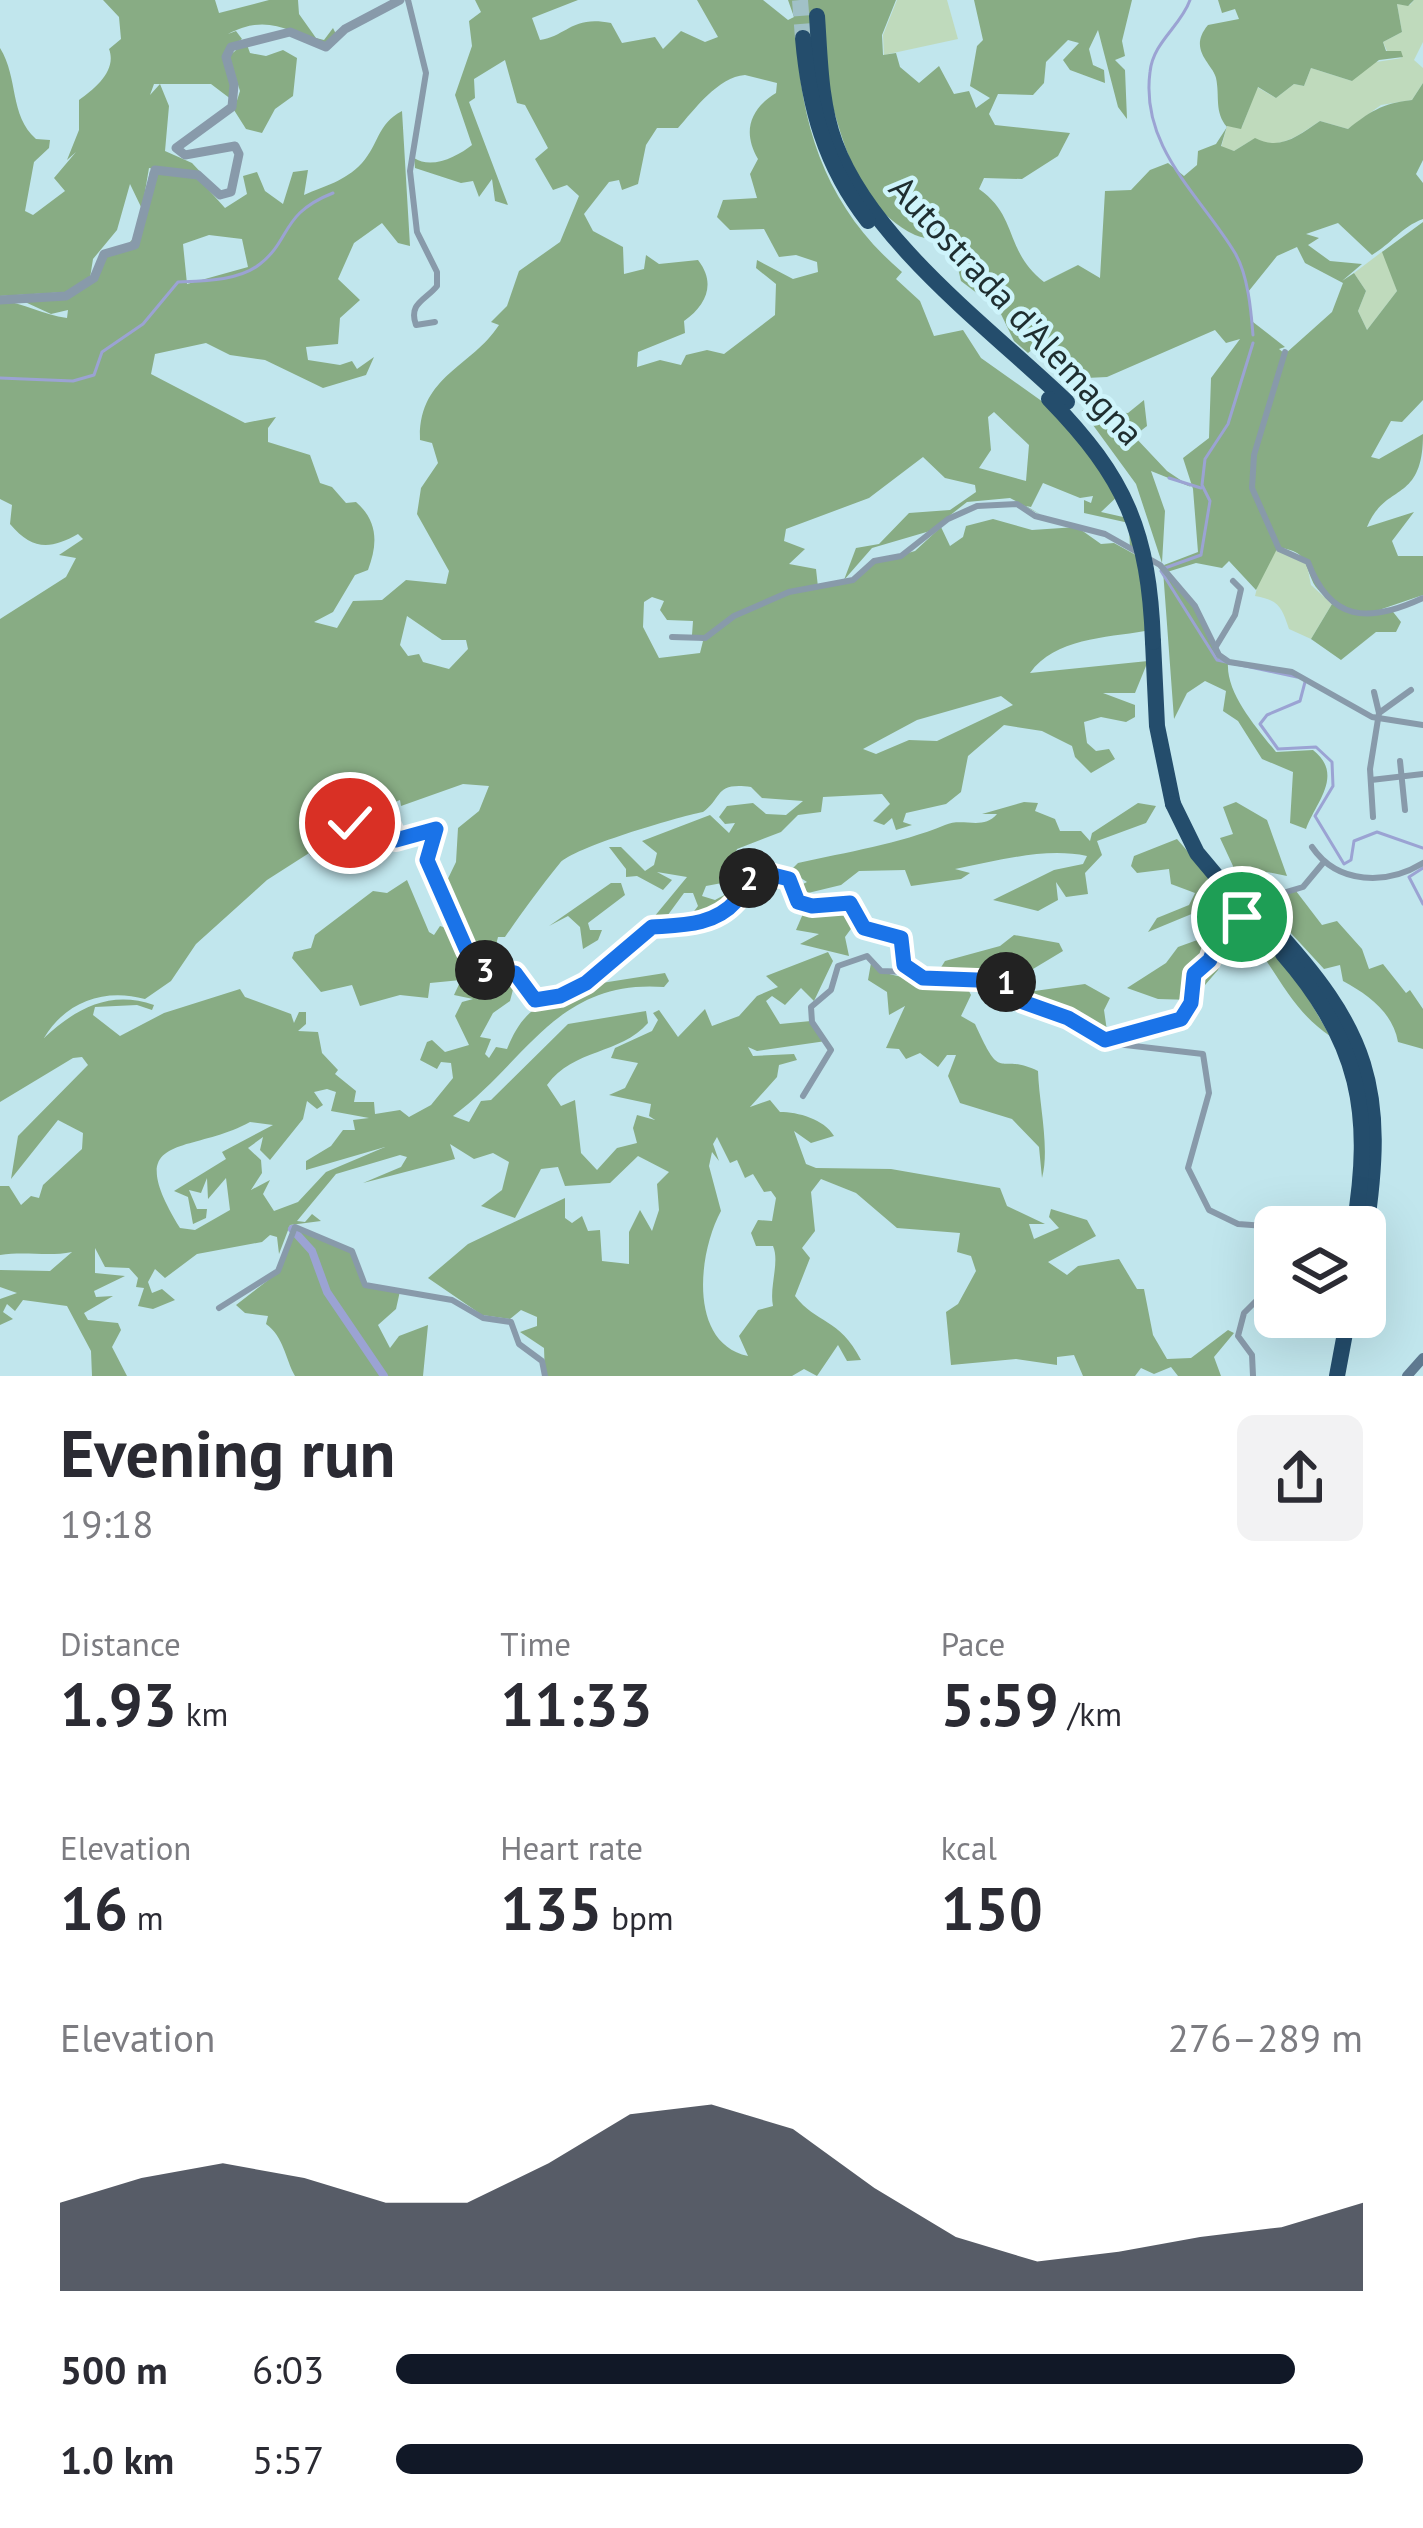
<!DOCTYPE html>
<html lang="en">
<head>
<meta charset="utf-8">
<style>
	body { margin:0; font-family:"PT Sans",sans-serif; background:#f2f2f3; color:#2b2b33; height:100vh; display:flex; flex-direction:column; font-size:45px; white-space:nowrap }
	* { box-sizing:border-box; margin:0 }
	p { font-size:39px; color:#7c7c81 }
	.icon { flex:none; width:66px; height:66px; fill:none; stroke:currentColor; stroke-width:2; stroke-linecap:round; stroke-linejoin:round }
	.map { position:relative; height:1376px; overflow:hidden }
	.drawer { display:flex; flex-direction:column; background:#fff; flex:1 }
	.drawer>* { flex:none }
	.buttons { position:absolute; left:1254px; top:1206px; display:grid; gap:24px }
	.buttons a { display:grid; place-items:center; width:132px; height:132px; border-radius:18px; background:#fff; box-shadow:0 12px 48px #0002; font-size:60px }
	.pin { position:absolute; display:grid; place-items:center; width:102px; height:102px; color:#fff; margin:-51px; border:6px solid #fff; border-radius:50%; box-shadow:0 3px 12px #0007 }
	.km { position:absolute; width:60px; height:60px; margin:-30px; border-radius:50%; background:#222; color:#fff; font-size:33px; line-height:60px; text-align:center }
	.round { display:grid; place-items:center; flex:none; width:126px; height:126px; border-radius:18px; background:#f2f2f3 }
	.overview { display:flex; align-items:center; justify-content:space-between; height:204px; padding:0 60px }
	h1 { font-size:66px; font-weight:700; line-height:90px }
	.figures { display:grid; grid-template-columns:repeat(3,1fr); gap:18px; height:204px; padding:12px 60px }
	.figures div { display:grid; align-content:center }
	.figures b { font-size:60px; font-weight:700 }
	.figures small { font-size:33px; font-weight:400 }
	.figures p { font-size:33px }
	.chart { height:336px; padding:24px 60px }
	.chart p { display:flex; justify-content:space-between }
	.chart svg { width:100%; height:216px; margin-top:12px; fill:#111827; opacity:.7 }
	ul { padding:0 60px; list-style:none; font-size:39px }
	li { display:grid; grid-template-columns:192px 144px 1fr; align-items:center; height:90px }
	li i { height:30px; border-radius:15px; background:#111827 }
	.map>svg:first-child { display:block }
</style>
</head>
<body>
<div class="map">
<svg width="1423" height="1376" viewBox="0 0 1423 1376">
	<rect width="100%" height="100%" fill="#c1e6ed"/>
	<g fill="#bfdabc">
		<polygon points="897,0 947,0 958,39 884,55 883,35"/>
		<path d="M1414,0H1423V42L1414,60L1423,68V83L1412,100L1381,105L1348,129L1320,121C1297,136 1280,151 1252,140L1234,151L1221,148L1227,126L1242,127L1257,87L1276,98L1294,84L1304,86L1311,68L1352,81L1357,72L1319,59L1317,52L1342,57L1350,66L1402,58L1387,51L1383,42L1402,32L1397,4L1410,5Z"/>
		<polygon points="1383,251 1397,291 1367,330 1358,311 1366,291 1354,273"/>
		<path d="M1276,549L1306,560L1311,585L1332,604L1311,639L1289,629C1282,609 1280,600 1255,596L1261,572Z"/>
	</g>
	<g fill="#88ac84" fill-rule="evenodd">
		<path d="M103,0H215L219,13L269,0H298L299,14L316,38L324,40L333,28L336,34L323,45C288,29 265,14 228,34L236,31L242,39L227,50L236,103L211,84H154L150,95L160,84L169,106L165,151L192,163L206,178L149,168L142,209L130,184L117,230L93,259L90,278L67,292L0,296V48C19,79 9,115 36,139L50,140L49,148L34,162L25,211L33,215L65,191L54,178L76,152L67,160L79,130V100C96,88 117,70 109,49L121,39L119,17Z"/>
		<path d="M475,0H578L532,18L540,40C567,36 572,15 611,23L622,43L655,37L663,49L681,31L705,42L718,37L697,0H763L788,20L794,17L788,0H896L882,35L883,55L896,53L900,67L919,83L939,66L954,94L969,91L976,108L990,98L970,86L977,46L983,40L974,0H1132L1122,41L1125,56L1115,60L1125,70L1127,119L1118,107L1098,30L1089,49L1093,65L1104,70L1105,83L1070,70L1063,60L1079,43L1068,40L1046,62L1044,83L1033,95L998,94L989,114L995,125L1070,133L1058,156L1022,179L984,178L979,189C1019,217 1004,251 1044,282L1078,265L1100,278L1105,191L1131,190L1150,170L1168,163L1184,176L1197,165L1198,151L1216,144L1227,127C1214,112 1220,96 1216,78C1213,64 1187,50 1208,25L1239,19L1235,9L1222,13L1218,0H1414L1408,6L1397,4L1402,32L1383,42L1386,51H1401L1403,57L1379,60L1352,81L1311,68L1304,86L1294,84L1276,98L1258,87L1241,129L1227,126L1221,146L1234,151L1255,138C1280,151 1298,136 1320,121L1348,129C1368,113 1382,103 1412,100L1423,83V160L1416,174L1423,183V219C1401,227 1391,244 1372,255L1338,223L1306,234L1319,238L1308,245L1330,261L1362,264L1342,281L1354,273L1366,291L1358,311L1367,330L1397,291L1382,252L1423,222V400L1402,422L1391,421L1371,457L1379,459L1423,434C1423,504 1385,482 1367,527L1414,512L1392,541L1398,556H1423V595L1379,610L1390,608L1401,622L1396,632H1376L1341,660L1311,639L1332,604C1326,596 1315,589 1312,580C1303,557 1304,552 1278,547L1256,590L1229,561L1222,568L1196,563L1167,572L1164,565L1198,552L1193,489L1183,458L1209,438L1211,378L1240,339L1226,343L1215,330L1107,377L1065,379L1039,344L1028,353L1014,341L999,310L961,281L952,243C941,238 926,240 915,235C841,199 838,102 811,36L797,38C801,131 829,210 902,272L896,279L920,301L934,336L963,330L981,358L1050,407L1121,493L1101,512L1132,519L1139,542L1130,550L1129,523L1084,513V500L1091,503L1093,496L1080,498L1043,483L1031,507L1026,506L1043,516L1010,498L967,502L930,531L872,548L844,580L856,548L879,544L909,513L950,510L976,492L975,485L945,478L923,457L869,498L786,529L784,541L805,549L789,564L816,569L818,587L790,592L852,581L876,562L915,551L941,527L950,546L963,537L966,526L993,519L1032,530L1077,527L1101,544L1114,543L1143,559L1145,631C1105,638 1055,638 1030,673L1148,661L1135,693H1103L1135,705V717L1126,722L1101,717L1084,722L1087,743L1096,751L1109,749L1115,759L1091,773L1075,757L1072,746L1042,731L1004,725L968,756L961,792L946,804L906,813L903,822L912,825L896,830L892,818L884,825L873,821L890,804L882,794L823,797L821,812L798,815L781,832L737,849L732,862L742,870L738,880L706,886L702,896L715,900L739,887L729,904L682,927L698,906L693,893H684L662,923H649L687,877L657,872L672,880L663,890L637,876L626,877V869L609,847H621L645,871L654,865L657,853L642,841L710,815L729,833L735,823L725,824L719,817L727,806L753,803L766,814L786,815L803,801L762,798L751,787C714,782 723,798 703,812C677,817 572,848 560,863C539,889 523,911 505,937H498L496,945L476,961L442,891L456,862L458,828L479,811L489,786L463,784L401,806L400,800L386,806L367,800L317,848L267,880L196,944L171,981L145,999C105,988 66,1001 44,1038C74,1010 109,989 154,1005L152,1010L137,1005L95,1007L93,1015L120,1036L164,1013L240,989L245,997L291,1014L294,1023L299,1012H306V1024L298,1031L318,1032L322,1053L338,1070L335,1074L356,1091L354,1102H374L375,1114L400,1110L409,1117L431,1105L453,1078L451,1063L441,1062L437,1069L420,1060L427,1042L432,1040L445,1052L469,1045L455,1016L462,1002L473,999L454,995L461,980L430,983L428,998L400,995L360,1006L352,985L321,992L292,958L294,952L311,948L315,935L373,891L387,893L407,880L429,932L434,935L440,926L459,932L479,967L471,979L486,976L480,996H493L492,987L515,982L510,1001L493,1013L480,1037L491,1039L485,1054L489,1058L496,1047L507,1049C516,1027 526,1011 549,1001L553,1007L589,985L665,973L669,981L664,987C557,979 528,1060 453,1116L469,1122L481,1101L491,1100L568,1024L646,1011L648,1023C620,1055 574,1048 547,1085L561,1106L575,1100L581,1153L597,1170L617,1148L637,1143L633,1128L637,1115L655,1120L649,1116L651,1104L609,1095L625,1088L638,1063L611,1058L615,1048L652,1031L658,1020L653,1013L659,1010L678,1037L705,1009L712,1026L739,1016L757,996L778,987L766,976L828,952L833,961L814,1001L801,988L785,1005L772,996L766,1001L780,1024L811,1021L826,1041L757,1051L748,1047L753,1056L794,1054L797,1060L779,1065L777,1077L750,1107L770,1100L780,1112C798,1112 824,1119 834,1136L811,1143L794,1131L806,1164L816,1168L891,1169L1000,1188L1007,1206L1045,1224H1029L1034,1239L1059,1228L1049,1217L1051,1209L1087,1220L1096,1236L1048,1262L1067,1275L1078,1266L1119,1259L1137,1289H1144L1153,1335L1167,1359L1191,1358L1228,1330L1234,1333L1214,1357L1221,1376H1178L1171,1367L1154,1374L1141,1368L1135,1376H1083L1074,1355L1057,1357V1365L1016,1359L951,1365L946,1312L958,1304L976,1271L971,1256L957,1252L960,1233L897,1228L856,1193L821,1179L811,1192L815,1231L802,1248L810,1258L795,1296C816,1324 839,1317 861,1360L847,1361L838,1345L817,1376L804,1369L792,1376H545L544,1348L520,1332L537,1326V1317L521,1310L510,1319L482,1315L428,1278L468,1244L565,1198V1218L572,1223L582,1216L588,1231L600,1230L602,1261L629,1264V1232L640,1210L652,1231L659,1210L657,1184L669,1172L638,1156L610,1183L565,1186L558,1167L541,1169L515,1218L481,1206L502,1190L509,1162L493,1153L474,1159L450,1144L455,1159L363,1183L401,1167L407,1157L400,1155L336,1174L297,1221L305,1222L312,1214L321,1221L290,1225L279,1254L277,1237L270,1235L262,1242L197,1254L165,1278L155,1269L148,1282L152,1293L162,1289L175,1300L153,1309L138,1306L144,1288L136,1287L138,1278L129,1268L105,1267L95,1248V1273L125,1276L94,1291L96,1297L113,1296L84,1313L88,1320L118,1323L121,1330L112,1347L127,1376H92L91,1351L67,1306L23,1300L15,1311L7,1304L3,1312L13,1319L0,1325V1299L17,1293L0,1287V1270L50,1271L72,1252C48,1257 27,1251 0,1255V1186H9L21,1205L31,1196L39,1198L43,1185L82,1149L83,1133L58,1120L11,1179L18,1136L88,1065L82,1057L73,1058L0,1102V619L66,577L76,558L59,555L83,539L78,534C50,550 32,550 10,524L12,505L0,499V300C24,303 43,315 67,318L68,310L51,314L25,302L47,299L94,280L97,260C152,241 140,219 150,171L197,177L225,208L247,194L243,176L257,172L265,191L283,204L293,172L308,170L304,195C326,185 344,182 362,163C379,144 377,124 402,111L410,246L398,243L382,223L354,243L338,279L360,300L340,318L338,344L306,347L308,360L340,365L352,361L357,369L374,357L366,375L323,388L265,360L230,355L206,343L155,354L151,374L245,423L276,417L268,428V442L310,455L320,483L332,487L346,503L356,502C378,521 378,544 368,570L355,575L333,612L314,622L337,628L353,601L382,600L406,580L446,584L449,571L417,514L421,488L438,463L432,443L420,440C418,376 471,368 499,325L491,322L507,306L519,271L560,242L579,196L567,185L553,190L535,159L548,148L525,105L517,103L505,60L474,79L475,98L469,102L508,205L495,201L492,179L479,197L473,181L461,183L415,168L414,158C432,170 458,156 472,145L455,95L472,46L469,21L481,12ZM745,75L777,83L776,93C750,109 742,132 758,159L750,174L757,198L723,200L717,217L730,230L764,229L779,257L796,255L817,262L818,272L793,279L757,260L756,268L776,284L775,315L724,354L707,350L686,355L681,365L660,360L637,367L638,352L685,333L684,321C707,305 716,283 698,260L659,264L646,255L644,269L624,274L623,247L593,231L584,214L609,182L619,180L622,190L638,184L646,145L657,128H678C694,110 718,77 745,75ZM209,235L242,239L248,267L187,284L183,244ZM1297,247L1305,263L1343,283L1332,312L1285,354L1279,349L1285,347L1253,322L1248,292L1277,256ZM994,412L1029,445L1026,481L979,468L991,450L988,417ZM652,597L664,601L660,610L667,620L693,621L692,635L703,641L700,653L659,658L643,627L644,602ZM407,616L442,640H466L468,649L449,669L423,662L419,654L408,656L400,645ZM1001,696L1013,705L937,741L909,740L876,754L863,749L917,720ZM327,1089L336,1092L331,1111L369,1118L353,1120L355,1130H343L331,1146L306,1161V1170L385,1147L326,1172L298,1202L274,1211L263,1194L270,1180L251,1190L262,1173L261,1160L248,1148L263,1137L260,1150L270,1160L303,1119L307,1101L317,1109L323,1105L314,1092ZM250,1122L273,1125L222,1152L226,1159L174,1191L188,1197L193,1224L206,1218L207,1209H197L189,1190L201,1193L207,1178L208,1199L226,1178L230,1210L195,1230L180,1228C120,1130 188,1156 250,1122ZM717,1137L730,1163L737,1160L745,1178L753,1174L764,1192L771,1191L776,1198L772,1221L758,1220L751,1233L756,1246H773C780,1262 769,1287 773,1306L758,1310L739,1336L748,1356C688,1343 698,1253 721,1211L709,1166L712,1152L719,1161L713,1144Z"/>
		<polygon points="246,42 250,53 266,56 283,50 297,58 293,96 275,109 262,133 246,129 234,110 240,91 229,56"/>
		<polygon points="1144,400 1147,426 1134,436 1167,471 1191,487 1151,471 1165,511 1162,563 1136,484 1082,410 1128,413"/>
		<path d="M1163,570L1193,605L1218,658L1228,663C1226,693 1256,727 1276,752L1313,750C1345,775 1315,803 1306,829L1290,823L1293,772L1262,759L1238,721L1223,711L1226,691L1205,681L1187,693L1174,719Z"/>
		<path d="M1024,802L1038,803L1035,811L1055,819L1060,831H1081L1090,841L1092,833L1138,803L1156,806L1146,823L1097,841L1102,855L1085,873L1088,894L1066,897L1056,882L1058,900L1038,911L993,900L1054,870L1083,864L1087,856C1044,847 998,861 955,869L970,873L961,879L911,886L905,870L859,871L841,885L808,893L801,885L807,882L790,871L798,863C847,852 899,844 945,825C963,817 983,831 997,814H982Z"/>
		<polygon points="1236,802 1267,820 1287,876 1267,872 1258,880 1282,890 1252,899 1231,876 1233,866 1220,838 1233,834 1223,807"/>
		<polygon points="1177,839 1240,912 1227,923 1223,901 1148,932 1157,918 1189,905 1195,893 1171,884 1169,869 1137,873 1131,866 1134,856"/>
		<polygon points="611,883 621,883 625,895 588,923 590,930 602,930 598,940 583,949 580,927 568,916 549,926"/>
		<path d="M1296,891L1322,925L1337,921L1362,949L1369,969L1383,964L1406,993L1410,990L1423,1009V1049L1398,1042C1393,1013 1369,995 1343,981L1340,965L1324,969L1278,919L1258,906Z"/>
		<polygon points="851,903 856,922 845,937 849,956 800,944 819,934 796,930 805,909"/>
		<path d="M1247,922L1294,974L1330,1036C1290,1009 1278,972 1248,936L1227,943L1218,970L1192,1000L1158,999L1127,988L1166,963L1178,947Z"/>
		<polygon points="1014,935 1059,943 1063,951 1023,975 1020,993 1085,984 1110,998 1104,1010 1108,1038 1025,1001 1010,984 935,977 945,961 1000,946"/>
		<path d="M871,963C888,983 937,978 963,979L971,995L961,1016L975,1024C1003,1086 996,1051 1038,1071C1039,1104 1050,1148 1042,1178L1039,1147L1012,1119L960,1103L948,1076L956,1055H947L938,1067L920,1053L906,1059L899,1049L886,1048L905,1006L889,1015L887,992L868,980Z"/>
		<path d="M294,1229L351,1252L363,1285L400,1291L396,1309L378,1325L390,1348L399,1336L428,1325L423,1376H295C285,1358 284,1337 266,1324L268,1316L245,1313L236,1305L280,1271Z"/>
	</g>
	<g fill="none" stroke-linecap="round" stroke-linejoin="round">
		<g stroke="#9ba3d3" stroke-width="3">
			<path d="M1190,0C1181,26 1153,42 1150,72C1140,148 1201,196 1235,253C1248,275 1251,310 1253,335"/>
			<path d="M0,378L73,381L94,375L102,352L143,324L178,282C203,281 239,281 260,264C292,239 280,214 333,193"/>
			<polyline points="1169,478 1201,488"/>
			<polyline points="1165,568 1201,555 1210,501 1202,485 1205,459 1228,424 1253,343"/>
			<polyline points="1161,571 1217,660 1297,677"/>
			<polyline points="1305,682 1300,701 1267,715 1260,724 1278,749 1316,747 1332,762 1333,786 1315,816 1344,864 1351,860 1354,841 1377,832 1423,848"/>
			<polyline points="1423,868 1409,877 1423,904"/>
		</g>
		<polyline stroke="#9ba3d3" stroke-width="8" points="292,1229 312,1251 327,1292 384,1376"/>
		<polyline stroke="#a1c1c7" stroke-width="16" stroke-dasharray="16 8" stroke-linecap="butt" points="800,0 803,38"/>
		<g stroke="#889aaa" stroke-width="6">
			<path d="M408,0L426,73L410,171L417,232L437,272V286C426,300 408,303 416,325L435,322"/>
			<path d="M1285,352L1254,455L1252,488L1279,549L1308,562C1330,621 1367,624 1423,598"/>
			<polyline points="672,637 705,638 734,616 789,592 853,580 874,561 901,556 948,519 977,506 1017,504 1035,516 1105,534 1160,565 1195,606 1219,655 1229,662 1292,672 1372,717 1423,725"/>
			<polyline points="1215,648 1235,615 1241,589 1233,581"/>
			<polyline points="1374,692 1379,713"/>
			<polyline points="1400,761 1405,810"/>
			<polyline points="1371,780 1423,774"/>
			<polyline points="1373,817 1370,769 1379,713 1411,690"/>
			<path d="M1312,847C1338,885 1387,885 1423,863"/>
			<polyline points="312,853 371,803 384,810 396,840 435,828 428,862 467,951 484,969 515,973 535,1000 563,995 586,983 650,928 688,927 728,908 748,879 761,872 789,879 800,903 853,905 864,928 901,938 904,965 926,979 1004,981 1023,1002 1068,1018 1108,1043 1203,1054 1209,1093 1188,1168 1209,1210 1238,1224 1265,1226 1268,1289 1244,1313 1238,1336 1252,1355 1253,1376"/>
			<polyline points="324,861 382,809"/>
			<polyline points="1109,1040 1181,1019 1191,1003 1194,974 1210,960 1224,924 1263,899 1303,887 1323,863"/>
			<polyline points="803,1096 831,1050 812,1022 811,1007 831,990 838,966 867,956 881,971 907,972"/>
			<polyline points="219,1308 278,1271 295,1227 352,1251 365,1285 452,1300 483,1318 511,1322 519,1344 542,1361 545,1376"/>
		</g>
		<polyline stroke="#889aaa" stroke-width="9" points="0,300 66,296 94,278 104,254 135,245 155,170 198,175 220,195 231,192 239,154 235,146 185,155 176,148 232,107 234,85 226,57 231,47 290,32 326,47 345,29 400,0"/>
		<polyline stroke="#5e7990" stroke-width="10" points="1407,1376 1423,1358"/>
		<g stroke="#244d6c" stroke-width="16">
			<path d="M817,16C820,58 820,102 835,143C871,241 992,330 1067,402"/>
			<path d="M803,38C809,107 825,166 868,221"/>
			<polyline points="1153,642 1157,726 1173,804"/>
			<path d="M1268,922C1369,1030 1388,1088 1365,1235"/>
			<path d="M1283,954C1360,1042 1373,1114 1354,1227"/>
			<polyline points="1337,1376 1348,1317"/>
		</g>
		<g stroke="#244d6c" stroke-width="16">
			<path d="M1049,399C1126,478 1149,532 1153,642"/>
			<polyline points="1173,804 1197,853 1259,927"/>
		</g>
	</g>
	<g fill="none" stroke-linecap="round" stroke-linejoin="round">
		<defs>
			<path id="route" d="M350,823L371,802L384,810L396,840L436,829L427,860L467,951L484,969L515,973L535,1000L560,996L586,983L652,927C681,925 714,926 736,901C746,889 745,879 761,872L789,879L798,902L812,906L850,903L864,928L901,938L904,965L923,978L1004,981L1023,1002L1068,1018L1105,1040L1181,1019L1191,1003L1194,974L1210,960L1220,930L1242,917"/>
		</defs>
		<use href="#route" stroke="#fff" stroke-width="24"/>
		<use href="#route" stroke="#1a73e8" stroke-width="15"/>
	</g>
	<g text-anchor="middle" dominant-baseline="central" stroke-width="9" stroke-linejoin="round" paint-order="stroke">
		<g font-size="36" fill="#1f2e30" stroke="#cef4fb">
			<text transform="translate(1017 310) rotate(47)">Autostrada d'Alemagna</text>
		</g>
	</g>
</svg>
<div class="buttons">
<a><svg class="icon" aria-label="layers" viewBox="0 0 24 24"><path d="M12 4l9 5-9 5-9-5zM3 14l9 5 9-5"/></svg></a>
</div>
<div class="pin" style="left:1242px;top:917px;background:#1e9e55"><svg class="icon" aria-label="arrive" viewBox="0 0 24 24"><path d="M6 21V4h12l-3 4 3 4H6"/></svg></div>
<div class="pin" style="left:350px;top:823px;background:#d93025"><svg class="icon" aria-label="check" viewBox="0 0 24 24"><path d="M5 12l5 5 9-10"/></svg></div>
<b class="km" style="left:1006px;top:982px">1</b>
<b class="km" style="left:749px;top:878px">2</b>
<b class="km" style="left:485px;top:970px">3</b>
</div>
<section class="drawer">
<div class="overview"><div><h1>Evening run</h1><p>19:18</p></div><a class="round"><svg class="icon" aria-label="share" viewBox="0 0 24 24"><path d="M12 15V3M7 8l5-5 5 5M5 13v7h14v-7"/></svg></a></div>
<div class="figures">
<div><p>Distance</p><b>1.93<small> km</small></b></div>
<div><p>Time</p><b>11:33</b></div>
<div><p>Pace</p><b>5:59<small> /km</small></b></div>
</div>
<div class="figures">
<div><p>Elevation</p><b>16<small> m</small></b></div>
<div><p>Heart rate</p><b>135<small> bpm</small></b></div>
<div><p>kcal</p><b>150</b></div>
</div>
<div class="chart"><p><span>Elevation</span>276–289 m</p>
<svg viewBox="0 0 160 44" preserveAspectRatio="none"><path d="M0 44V26L10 21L20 18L30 21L40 26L50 26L60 18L70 8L80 6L90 11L100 23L110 33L120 38L130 36L140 33L150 31L160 26V44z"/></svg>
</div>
<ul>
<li><b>500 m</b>6:03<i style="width:93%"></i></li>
<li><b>1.0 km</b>5:57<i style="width:100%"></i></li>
</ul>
</section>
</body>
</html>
